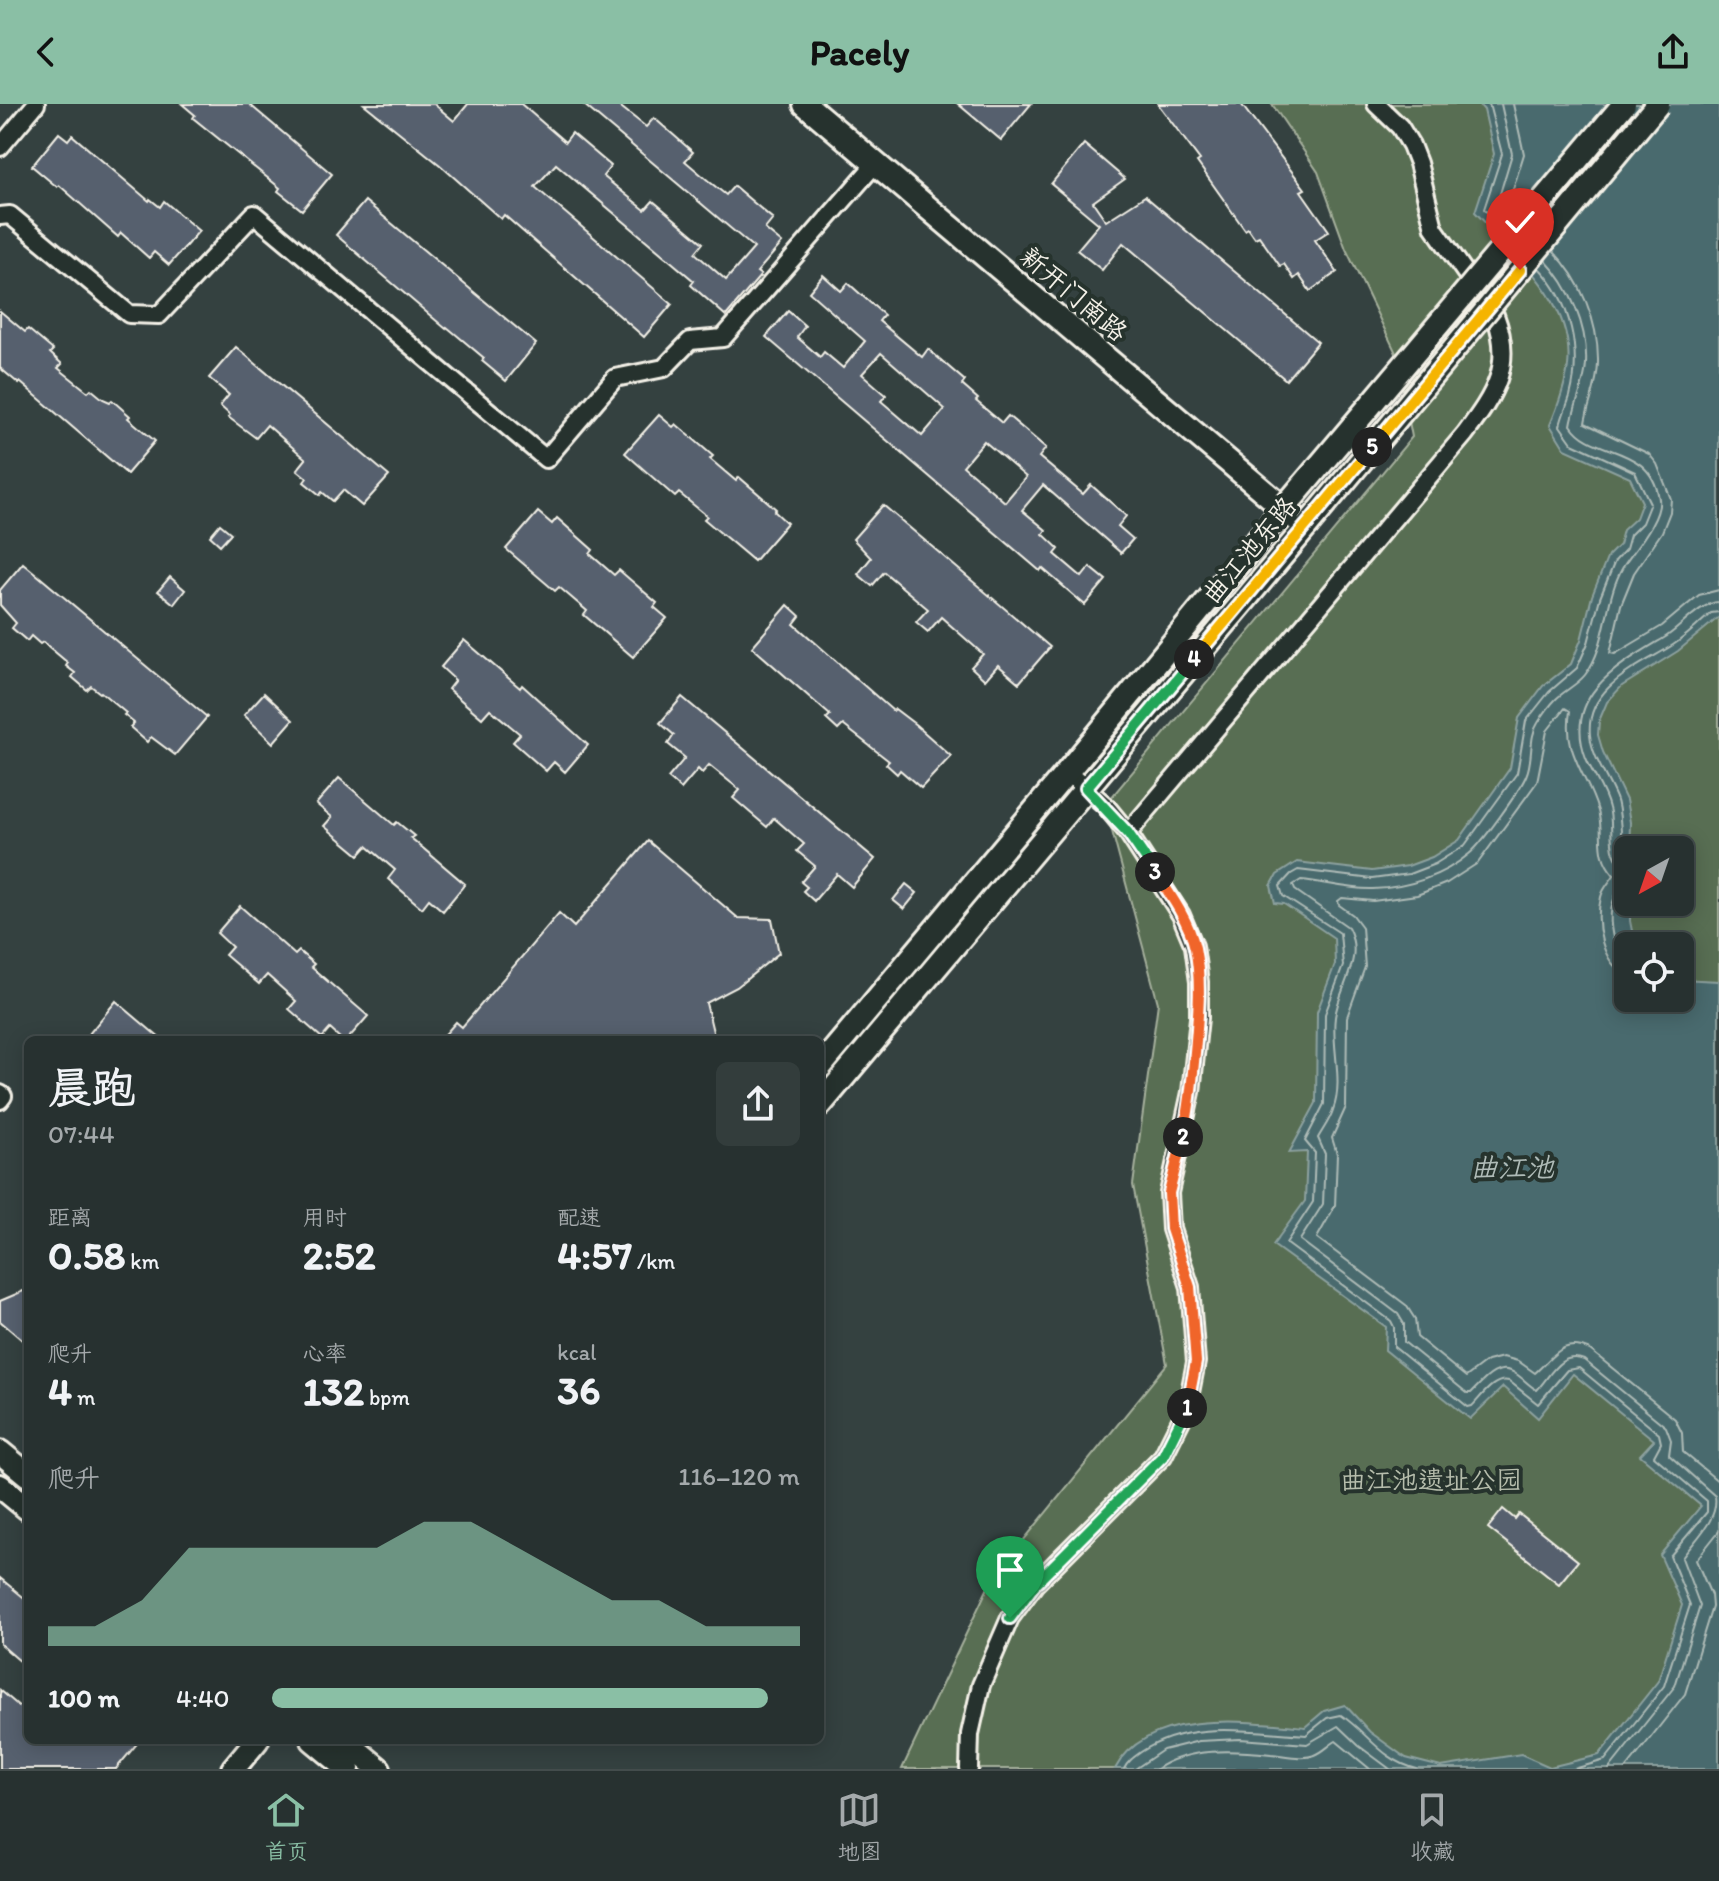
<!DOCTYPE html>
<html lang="zh">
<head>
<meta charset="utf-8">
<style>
	body { margin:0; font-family:Itim,"LXGW WenKai TC",sans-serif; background:#333d3c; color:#f1f3f6; height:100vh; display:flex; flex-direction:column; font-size:30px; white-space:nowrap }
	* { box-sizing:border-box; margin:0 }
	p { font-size:26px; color:#a4a9ab }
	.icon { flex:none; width:44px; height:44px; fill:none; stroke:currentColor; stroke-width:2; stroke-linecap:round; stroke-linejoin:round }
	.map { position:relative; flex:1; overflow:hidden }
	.details { position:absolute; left:24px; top:932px; width:800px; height:708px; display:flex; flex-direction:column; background:#273130; border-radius:12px; box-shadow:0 4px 20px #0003,0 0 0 2px #434c4c }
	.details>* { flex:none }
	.needle { width:52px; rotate:220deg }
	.tools { position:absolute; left:1614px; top:732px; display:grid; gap:16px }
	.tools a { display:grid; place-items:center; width:80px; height:80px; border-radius:12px; background:#273130; box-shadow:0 4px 20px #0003,0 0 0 2px #434c4c; font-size:40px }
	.pin { position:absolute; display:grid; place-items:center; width:68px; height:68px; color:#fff; margin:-82px -34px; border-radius:50% 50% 50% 0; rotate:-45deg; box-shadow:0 0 8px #0007 }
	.pin .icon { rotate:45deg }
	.km { position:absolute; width:40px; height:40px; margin:-20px; border-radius:50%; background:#222; color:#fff; font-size:22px; line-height:40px; text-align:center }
	.round { display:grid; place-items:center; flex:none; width:84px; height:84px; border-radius:12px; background:#333d3c }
	.headline { display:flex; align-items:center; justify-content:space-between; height:136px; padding:0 24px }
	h1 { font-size:44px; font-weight:800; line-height:60px }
	.stats { display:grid; grid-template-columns:repeat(3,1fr); gap:12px; height:136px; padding:8px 24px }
	.stats div { display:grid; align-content:center }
	.stats b { font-size:40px; font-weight:800 }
	.stats small { font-size:22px; font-weight:400 }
	.stats p { font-size:22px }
	.chart { height:224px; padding:16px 24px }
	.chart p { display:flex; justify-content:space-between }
	.chart svg { width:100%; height:144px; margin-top:8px; fill:#8abfa5; opacity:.7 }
	ul { padding:0 24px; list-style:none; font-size:26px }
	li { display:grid; grid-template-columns:128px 96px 1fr; align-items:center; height:60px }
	li i { height:20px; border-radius:10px; background:#8abfa5 }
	header { display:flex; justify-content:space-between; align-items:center; height:104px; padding:0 24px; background:#8abfa5; color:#111; font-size:36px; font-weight:800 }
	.tab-bar { display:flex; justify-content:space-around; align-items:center; height:112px; border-top:2px solid #434c4c; background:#273130; font-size:22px; color:#a4a9ab }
	.tab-bar a { display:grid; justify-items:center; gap:4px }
	.tab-bar .selected { color:#8abfa5 }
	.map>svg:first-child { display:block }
</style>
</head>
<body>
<header><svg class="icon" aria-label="back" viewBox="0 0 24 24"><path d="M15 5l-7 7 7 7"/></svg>Pacely<svg class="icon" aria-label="share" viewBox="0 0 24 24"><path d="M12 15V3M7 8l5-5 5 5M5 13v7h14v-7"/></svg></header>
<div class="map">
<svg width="1719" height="1665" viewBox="0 0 1719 1665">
	<rect width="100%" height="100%" fill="#344140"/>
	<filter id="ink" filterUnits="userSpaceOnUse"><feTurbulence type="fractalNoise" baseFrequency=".0125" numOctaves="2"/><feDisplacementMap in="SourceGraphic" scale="16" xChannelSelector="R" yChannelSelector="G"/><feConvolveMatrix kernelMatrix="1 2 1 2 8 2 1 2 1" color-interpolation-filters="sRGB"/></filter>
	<g filter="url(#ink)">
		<path fill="#586e52" stroke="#a6b09d" stroke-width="2" fill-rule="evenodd" d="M1272,0H1719V1665H902L992,1475L1167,1260L1133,1081L1158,899L1105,701L1412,333L1396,249L1346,145L1318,68ZM1628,746H1680V798H1628ZM1628,842H1680V894H1628Z"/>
		<path fill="#486b6e" stroke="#8da19f" stroke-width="2" d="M1479,0H1719V513L1678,547L1622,582L1607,598L1599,617L1598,631L1603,648L1626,696L1630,718L1628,798H1630V817L1635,842H1628V894H1680V875L1719,877V1665H1115C1147,1604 1248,1617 1305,1623L1324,1607L1345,1601L1370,1628L1406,1654L1441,1663L1521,1650L1550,1663L1599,1651L1658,1577L1682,1501L1660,1451L1701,1402L1640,1351L1654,1336L1573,1270L1538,1314L1503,1283L1470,1315L1385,1246L1386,1223L1273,1141L1305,1097L1307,1048L1289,1049L1316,999L1317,908L1335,860L1334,834L1284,800L1275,799L1271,782L1277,771L1297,758L1372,767L1408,762L1432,753L1459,736L1510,664L1519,614L1543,582L1571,560L1581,536L1592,492L1608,452L1619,441L1623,426L1636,414L1642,398L1630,374L1565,345L1550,321C1558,302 1565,283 1568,262C1575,198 1514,150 1475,108L1494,50L1484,6Z"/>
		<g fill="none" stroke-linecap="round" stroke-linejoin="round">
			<g stroke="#afbbb7" stroke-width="2">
				<polyline points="1489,0 1502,50 1484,105 1502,125"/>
				<polyline points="1501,0 1512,50 1496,103 1508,117"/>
				<polyline points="1513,0 1524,50 1509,98 1516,108"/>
				<path d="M1553,147C1581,175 1599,219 1598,259C1598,280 1588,300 1585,319L1649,350L1657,360L1671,395L1670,408L1662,428L1634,469L1621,501L1610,549L1615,550L1662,522L1699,491L1719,486"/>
				<path d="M1545,156C1570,182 1588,223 1586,260C1585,281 1574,301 1571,321C1592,354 1651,339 1659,395C1662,415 1633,447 1623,463C1604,495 1608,541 1585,571C1577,581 1565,586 1556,595C1550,601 1543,611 1538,619C1528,634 1534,655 1526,672C1520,686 1481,741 1469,750C1443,772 1407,784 1373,785C1349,786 1325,778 1301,776L1293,781L1295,786L1348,823C1365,855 1339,882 1335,913C1331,942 1344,977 1333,1006C1330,1016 1323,1025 1318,1034L1325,1050L1323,1100L1300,1136L1398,1210L1404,1220V1238L1467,1289H1471C1483,1277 1498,1257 1516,1270C1524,1275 1529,1282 1537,1286C1551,1271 1560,1247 1584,1256L1666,1323L1671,1336L1669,1351L1715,1392C1719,1416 1694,1436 1682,1454L1700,1502L1675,1582L1609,1665"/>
				<path d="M1539,164C1571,197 1582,248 1570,292C1567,302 1562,312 1560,322L1572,339L1635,368L1650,399L1642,419L1630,431L1626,445L1615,457L1600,494L1588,539L1577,564L1549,588L1526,617L1517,669L1465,741L1435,760L1409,770L1372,775L1298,766L1291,770L1280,782L1283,792L1340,829L1343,862L1325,910L1324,1000L1305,1037L1315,1049L1313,1098L1286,1139L1391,1217L1394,1223V1243L1468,1303L1472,1302C1482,1292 1494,1273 1509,1277L1538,1300L1567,1266L1579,1264L1659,1330L1661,1339L1654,1352L1707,1397V1408L1670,1452L1690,1501L1664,1582L1605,1656L1574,1665"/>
				<path d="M1628,753C1618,743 1623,710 1616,694C1608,674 1592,653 1590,631C1585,583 1640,562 1673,541C1687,532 1699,520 1711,509L1719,508"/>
				<path d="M1628,764C1604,754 1615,724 1609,704C1605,686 1593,671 1586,654C1562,591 1619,561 1664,534C1681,524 1699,499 1719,498"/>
				<path d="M1628,780C1602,790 1608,845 1628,858"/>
				<path d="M1628,871C1601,861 1595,819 1601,793C1603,784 1610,778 1614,771C1594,748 1605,733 1598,707C1587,669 1563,651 1570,607L1565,604L1547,627L1537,678L1478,759L1447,779L1417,791L1373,797L1342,794L1338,797L1339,801L1353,811L1362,823L1365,863L1347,913L1346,1003L1332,1034L1337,1050L1335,1102L1317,1134L1406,1201L1415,1215L1417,1233L1466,1273L1487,1257L1503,1253L1518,1257L1535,1269C1553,1253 1563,1233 1590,1246L1675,1315L1682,1329L1683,1348L1719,1378"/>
				<path d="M1124,1665C1128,1657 1134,1653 1141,1648C1190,1615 1251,1628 1306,1631L1327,1614L1341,1611C1368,1629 1381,1656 1417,1665"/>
				<polyline points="1135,1665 1163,1646 1199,1637 1240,1635 1307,1640 1338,1622 1359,1642 1390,1665"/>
				<path d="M1156,1665C1188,1643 1234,1646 1271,1650C1285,1651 1302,1656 1315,1651C1323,1648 1329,1641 1336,1637L1370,1665"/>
				<polyline points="1626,1665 1685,1590 1712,1503 1711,1491 1696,1456 1719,1427"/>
			</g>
		</g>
		<g fill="#56616e" stroke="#f4f1e8" stroke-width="2" fill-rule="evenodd">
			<polygon points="182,0 249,0 332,70 302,106 278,87 280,84 193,14 195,11"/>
			<polygon points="364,0 434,0 454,17 468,0 521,0 565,38 572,29 611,62 603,72 630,94 645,106 653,97 703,139 695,149 726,176 754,144 583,0 617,0 646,23 654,14 693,48 685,57 711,79 726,91 734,82 773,115 765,125 782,139 757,168 761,171 726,212 691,181 694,177 556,60 535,83 672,200 644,233 504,111 501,115 440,61"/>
			<polygon points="958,0 1031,0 1001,36"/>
			<polygon points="1158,0 1241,0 1305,85 1301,87 1329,127 1315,136 1337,168 1310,187 1299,171 1294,175 1284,160 1280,162 1259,132 1255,134 1248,124 1245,126 1197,58 1200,56"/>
			<polygon points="59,29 68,36 72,31 149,97 150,95 160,103 164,97 199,127 169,161 154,148 149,154 121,129 118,133 59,81 57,83 32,62"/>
			<polygon points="1084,40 1125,75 1093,98 1106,117 1145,92 1318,238 1286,276 1123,139 1102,166 1077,146 1099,120 1051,80"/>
			<polygon points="365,97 536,240 506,277 482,257 484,254 447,223 446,225 336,131"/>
			<path d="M823,171L841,187L848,179L884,211L879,217L922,253L928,245L965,277L962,281L978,295L976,297L1002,319L1008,312L1046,344L1039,353L1083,390L1091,381L1126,412L1118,422L1133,435L1121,449L1043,381L1022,406L1046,426L1043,430L1059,445L1055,450L1082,473L1090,463L1106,476L1085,501L1042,464L1040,467L766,233L788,207L805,222L797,233L820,253L824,248L843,264L865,237L809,188ZM881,249L945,305L922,332L881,297L886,291L862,270ZM984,337L1026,373L1005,398L963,362Z"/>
			<polygon points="0,207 25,228 28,225 53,246 50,249 62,260 58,264 88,288 91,285 103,295 110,298 112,296 130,312 128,314 155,337 127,370 20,278 19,280 0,264"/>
			<polygon points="236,243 389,372 362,402 343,386 333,397 322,388 320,391 304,378 307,374 297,366 306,355 267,321 256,334 228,313 230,311 220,302 229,291 209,274"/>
			<polygon points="659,311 673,323 676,320 713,352 710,355 736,377 739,373 776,405 774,407 787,419 754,457 704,415 707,412 679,389 675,393 625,349"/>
			<polygon points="883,401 1050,543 1019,579 998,561 985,576 971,563 983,550 941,513 928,528 916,518 928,505 884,468 872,482 858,470 871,454 853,435"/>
			<polygon points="538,408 552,420 557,414 593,446 590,450 614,471 619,466 657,499 654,503 667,514 633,553 584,511 587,507 559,483 555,487 506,445"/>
			<polygon points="220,420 231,429 220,441 210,432"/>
			<polygon points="23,459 207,613 175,651 151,633 147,638 130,623 134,619 124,611 126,609 101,588 100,589 91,582 87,586 72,573 75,569 66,562 68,559 43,538 40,540 31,532 27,537 12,524 16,519 0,501 0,486"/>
			<polygon points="170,473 185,486 174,500 158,487"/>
			<polygon points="788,501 800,512 794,520 893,607 895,605 916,621 951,652 921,684 900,666 897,670 886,660 889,657 843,621 838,626 826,615 830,611 752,543"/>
			<polygon points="464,536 520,584 522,581 588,641 565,668 554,658 546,667 513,638 520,630 490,605 482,614 448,585 455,576 441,563"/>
			<polygon points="264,589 293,616 273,639 244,611"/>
			<polygon points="682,593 875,755 852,783 837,770 814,797 803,787 807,783 801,778 815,762 797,747 804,740 774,714 767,723 754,712 733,694 740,686 709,661 702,669 698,665 681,685 668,674 685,654 668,640 674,631 660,619"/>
			<polygon points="339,674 394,721 397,718 414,732 411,734 465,780 443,807 429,795 422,804 388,775 395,766 367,742 359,751 324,722 332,713 316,700"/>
			<polygon points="648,737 738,814 772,815 779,849 737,883 706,899 715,936 440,936 456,918 462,923 559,809 574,823"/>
			<polygon points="906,780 917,789 904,805 893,796"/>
			<polygon points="240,802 295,851 299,847 314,860 311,863 368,912 347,936 342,936 330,925 322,934 289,905 296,897 267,871 259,880 225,851 232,843 217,829"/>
			<polygon points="116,897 162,936 84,936"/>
			<polygon points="28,1185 28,1241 0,1217 0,1197"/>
			<polygon points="1503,1405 1515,1415 1519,1410 1578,1457 1559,1480 1488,1424"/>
			<polygon points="0,1474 28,1497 28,1564 0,1540"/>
			<polygon points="0,1586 28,1610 28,1636 140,1636 116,1665 0,1665"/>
		</g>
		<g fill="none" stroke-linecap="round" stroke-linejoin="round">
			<defs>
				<g id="street">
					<polyline points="0,43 36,0"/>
					<polyline points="0,112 10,111 129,210 159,211 254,110 546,355 615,274 664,264 690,237 723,234 876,59"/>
					<path d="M1128,729L1465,330C1495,290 1514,261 1495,211L1434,124L1418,59L1411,41L1400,23L1376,0"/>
					<polyline points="0,990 3,992 0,996"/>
					<polyline points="969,1665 970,1630 981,1581 1010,1514 1035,1480 1163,1352 1187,1304 1196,1258 1190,1183 1171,1125 1169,1089 1191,988 1199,914 1199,878 1194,842 1181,811 1128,729 1105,701 1067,668"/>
				</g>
				<g id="secondary">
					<polyline points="805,0 1306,423 820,1001"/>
					<polyline points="820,963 1067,668 1283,405"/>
					<polyline points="0,1348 28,1371"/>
					<polyline points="0,1382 28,1405"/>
					<polyline points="313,1636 348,1665"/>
					<polyline points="344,1636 379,1665"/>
					<polyline points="233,1665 257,1636"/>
				</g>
			</defs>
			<use href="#street" stroke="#f4f1e8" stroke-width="22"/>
			<use href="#secondary" stroke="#f4f1e8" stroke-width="28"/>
			<use href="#street" stroke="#26332d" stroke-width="16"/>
			<use href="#secondary" stroke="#26332d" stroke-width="22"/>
			<defs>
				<g id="secondary-bridge">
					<polyline points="1283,405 1624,0"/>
					<polyline points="1306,423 1658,0"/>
				</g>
			</defs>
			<use href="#secondary-bridge" stroke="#f4f1e8" stroke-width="28" stroke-linecap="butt"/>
			<use href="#secondary-bridge" stroke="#26332d" stroke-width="22"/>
		</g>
	</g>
	<g fill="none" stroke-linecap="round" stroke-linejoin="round" filter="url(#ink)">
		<defs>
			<polyline id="split-1" points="1010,1514 1035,1480 1163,1352 1187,1304"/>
			<polyline id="split-2" points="1183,1033 1169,1089 1171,1125 1190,1183 1196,1258 1187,1304"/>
			<path id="split-3" d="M1155,768C1170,790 1189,817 1195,844C1202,879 1198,913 1195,948C1192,977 1190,1005 1183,1033"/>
			<polyline id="split-4" points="1155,768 1128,729 1086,684 1194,555"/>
			<polyline id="split-5" points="1194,555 1372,343"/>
			<polyline id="split-6" points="1372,343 1520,166"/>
		</defs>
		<use href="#split-1" stroke="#fff" stroke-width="16"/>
		<use href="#split-2" stroke="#fff" stroke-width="16"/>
		<use href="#split-3" stroke="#fff" stroke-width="16"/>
		<use href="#split-4" stroke="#fff" stroke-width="16"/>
		<use href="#split-5" stroke="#fff" stroke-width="16"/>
		<use href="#split-6" stroke="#fff" stroke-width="16"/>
		<use href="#split-1" stroke="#22a559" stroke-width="10"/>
		<use href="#split-2" stroke="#f0652b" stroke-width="10"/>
		<use href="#split-3" stroke="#f0652b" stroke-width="10"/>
		<use href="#split-4" stroke="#22a559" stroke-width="10"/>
		<use href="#split-5" stroke="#f5b400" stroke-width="10"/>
		<use href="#split-6" stroke="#f5b400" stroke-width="10"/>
	</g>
	<g text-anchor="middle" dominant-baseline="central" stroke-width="8" stroke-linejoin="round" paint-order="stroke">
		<g font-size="26" fill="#f4f1e8" stroke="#26332d">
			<text transform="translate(1074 190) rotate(40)">新开门南路</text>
			<text transform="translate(1249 446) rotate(-50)">曲江池东路</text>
		</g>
		<g font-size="26" fill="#b6bdac" stroke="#26332d">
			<text x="1431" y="1376">曲江池遗址公园</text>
		</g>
		<g font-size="28" font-style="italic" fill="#afbbb7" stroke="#26332d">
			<text x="1512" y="1063">曲江池</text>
		</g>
	</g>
</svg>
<div class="tools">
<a><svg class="needle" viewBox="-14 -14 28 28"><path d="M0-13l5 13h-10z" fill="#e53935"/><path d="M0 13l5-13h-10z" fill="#a4a9ab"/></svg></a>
<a><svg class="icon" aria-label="locate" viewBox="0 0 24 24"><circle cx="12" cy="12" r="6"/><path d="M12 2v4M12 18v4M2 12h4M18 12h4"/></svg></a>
</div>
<div class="pin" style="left:1010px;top:1514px;background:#1e9e55"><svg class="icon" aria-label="arrive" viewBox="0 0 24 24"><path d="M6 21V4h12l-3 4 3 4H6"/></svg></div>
<div class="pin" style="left:1520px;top:166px;background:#d93025"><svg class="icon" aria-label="check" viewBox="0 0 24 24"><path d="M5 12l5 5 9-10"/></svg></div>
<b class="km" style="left:1187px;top:1304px">1</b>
<b class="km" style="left:1183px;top:1033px">2</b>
<b class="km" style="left:1155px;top:768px">3</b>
<b class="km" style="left:1194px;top:555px">4</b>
<b class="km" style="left:1372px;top:343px">5</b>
<section class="details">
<div class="headline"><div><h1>晨跑</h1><p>07:44</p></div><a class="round"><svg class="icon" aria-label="share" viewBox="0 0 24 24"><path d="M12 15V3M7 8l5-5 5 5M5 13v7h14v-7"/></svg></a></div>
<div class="stats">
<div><p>距离</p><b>0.58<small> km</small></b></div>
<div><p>用时</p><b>2:52</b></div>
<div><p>配速</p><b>4:57<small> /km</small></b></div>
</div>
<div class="stats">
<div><p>爬升</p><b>4<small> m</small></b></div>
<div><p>心率</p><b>132<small> bpm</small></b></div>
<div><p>kcal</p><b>36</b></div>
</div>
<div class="chart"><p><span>爬升</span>116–120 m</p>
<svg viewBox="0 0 160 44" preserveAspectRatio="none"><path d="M0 44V38L10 38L20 30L30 14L40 14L50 14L60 14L70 14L80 6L90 6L100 14L110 22L120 30L130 30L140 38L150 38L160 38V44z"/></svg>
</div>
<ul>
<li><b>100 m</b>4:40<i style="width:94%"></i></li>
</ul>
</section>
</div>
<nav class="tab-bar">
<a class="selected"><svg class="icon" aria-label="home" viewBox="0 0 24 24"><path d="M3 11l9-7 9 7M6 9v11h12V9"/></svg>首页</a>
<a><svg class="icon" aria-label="map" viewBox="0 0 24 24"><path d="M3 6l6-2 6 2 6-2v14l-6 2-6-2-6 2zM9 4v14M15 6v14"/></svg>地图</a>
<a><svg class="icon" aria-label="saved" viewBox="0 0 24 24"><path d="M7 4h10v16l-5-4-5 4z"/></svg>收藏</a>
</nav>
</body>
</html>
